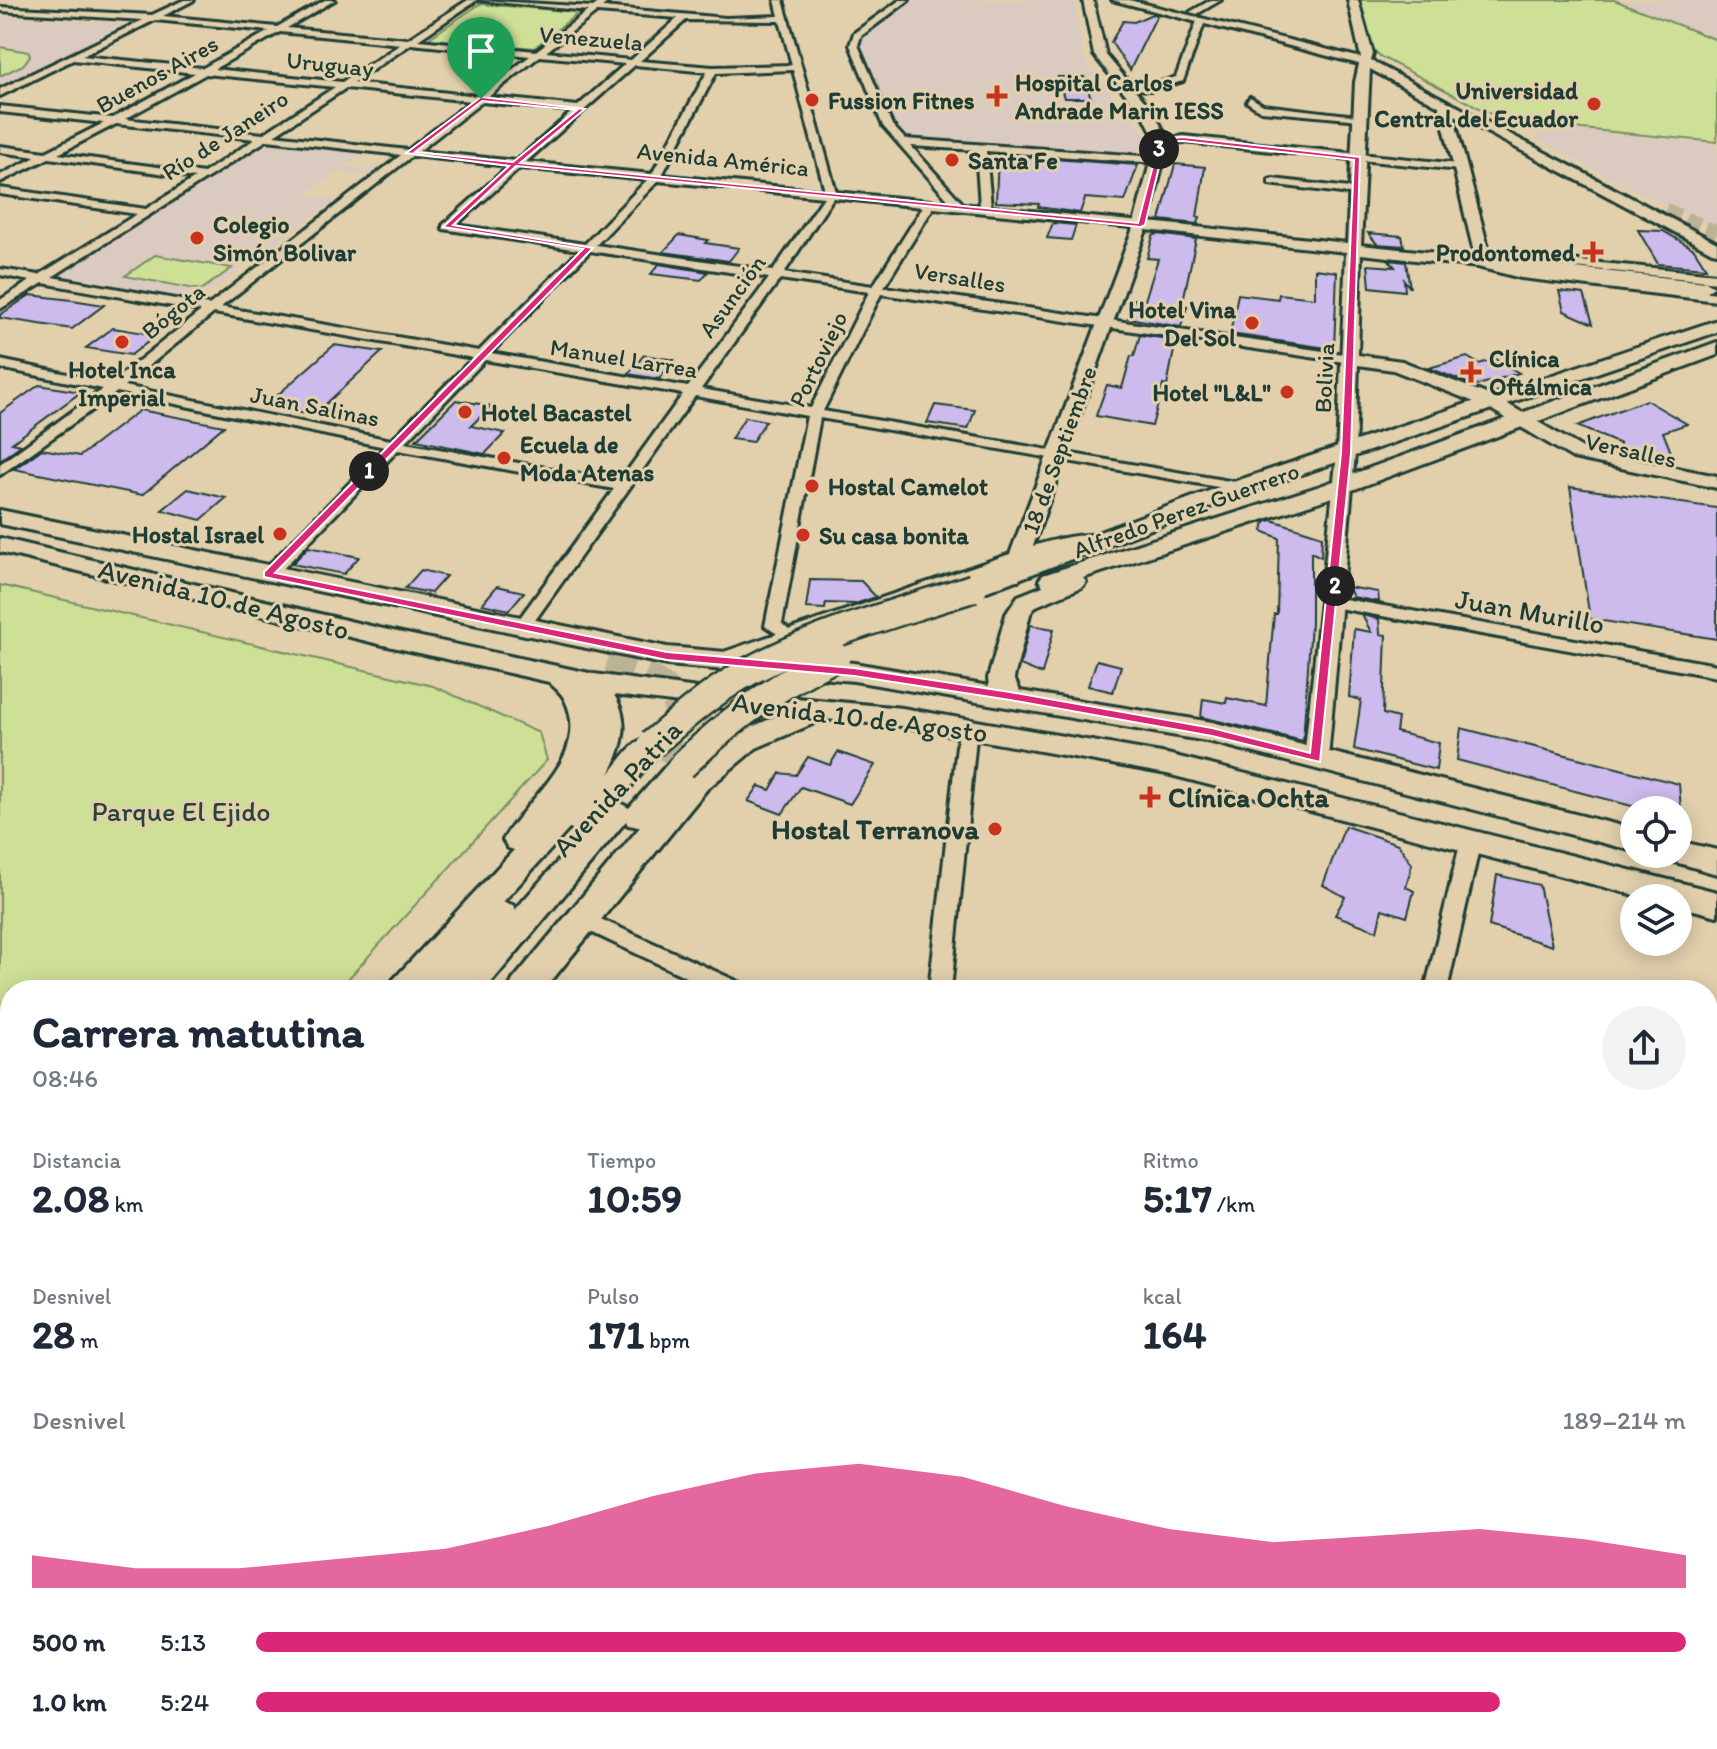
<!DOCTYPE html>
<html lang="es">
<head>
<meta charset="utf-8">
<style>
	body { margin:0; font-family:Itim,sans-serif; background:#f2f2f3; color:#1f2937; height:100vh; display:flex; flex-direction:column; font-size:30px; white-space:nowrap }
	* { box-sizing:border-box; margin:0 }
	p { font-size:26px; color:#747a83 }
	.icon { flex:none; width:44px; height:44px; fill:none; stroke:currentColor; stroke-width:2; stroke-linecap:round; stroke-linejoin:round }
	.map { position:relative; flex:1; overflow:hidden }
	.details { position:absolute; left:0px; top:980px; width:1718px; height:770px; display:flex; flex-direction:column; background:#fff; border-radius:32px 32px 0 0; box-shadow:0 4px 20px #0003 }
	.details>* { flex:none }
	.buttons { position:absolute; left:1620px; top:796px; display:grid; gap:16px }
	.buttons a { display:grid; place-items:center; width:72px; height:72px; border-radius:50%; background:#fff; box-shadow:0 4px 20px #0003; font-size:40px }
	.pin { position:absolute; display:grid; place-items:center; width:68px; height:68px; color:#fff; margin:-82px -34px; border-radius:50% 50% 50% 0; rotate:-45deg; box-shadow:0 0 8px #0007 }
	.pin .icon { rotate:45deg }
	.km { position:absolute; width:40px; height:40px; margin:-20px; border-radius:50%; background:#222; color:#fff; font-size:22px; line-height:40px; text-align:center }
	.round { display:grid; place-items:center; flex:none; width:84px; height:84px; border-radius:42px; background:#f2f2f3 }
	.head { display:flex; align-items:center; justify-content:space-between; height:136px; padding:0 32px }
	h1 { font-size:44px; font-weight:700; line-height:60px }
	.stats { display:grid; grid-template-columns:repeat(3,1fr); gap:12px; height:136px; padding:8px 32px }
	.stats div { display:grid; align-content:center }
	.stats b { font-size:40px; font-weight:700 }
	.stats small { font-size:22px; font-weight:400 }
	.stats p { font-size:22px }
	.chart { height:224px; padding:16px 32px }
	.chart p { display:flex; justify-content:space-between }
	.chart svg { width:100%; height:144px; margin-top:8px; fill:#db2777; opacity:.7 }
	ul { padding:0 32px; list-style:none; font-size:26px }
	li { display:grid; grid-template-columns:128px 96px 1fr; align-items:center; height:60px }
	li i { height:20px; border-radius:10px; background:#db2777 }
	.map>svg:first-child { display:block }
</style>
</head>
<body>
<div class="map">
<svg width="1717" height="1749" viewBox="0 0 1717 1749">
	<rect width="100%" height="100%" fill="#e2d0ad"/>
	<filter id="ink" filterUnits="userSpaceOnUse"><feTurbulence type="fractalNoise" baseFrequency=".0125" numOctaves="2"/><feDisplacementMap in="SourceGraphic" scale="16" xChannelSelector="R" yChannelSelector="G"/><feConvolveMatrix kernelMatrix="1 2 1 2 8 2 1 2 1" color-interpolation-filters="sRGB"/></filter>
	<g filter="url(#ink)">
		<g fill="#dbcac0">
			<polygon points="911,0 1072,0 1076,7 1083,59 1143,132 1145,137 1142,151 1131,154 926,141 904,135 890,122 859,49 864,33 874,32 880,25 878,23"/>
			<polygon points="1360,0 1717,0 1717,230 1599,173 1536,138 1538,132 1556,134 1555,125 1495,116 1381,57 1360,14"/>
			<polygon points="0,16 126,24 0,85"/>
			<polygon points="261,140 364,152 345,166 378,170 369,176 336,172 305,195 337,199 195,303 50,277"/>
		</g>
		<g fill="#cde095" stroke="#768e64" stroke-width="2">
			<path d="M1360,0H1614L1717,40V142L1582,129L1495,116L1381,57C1364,43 1362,21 1360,0Z"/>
			<polygon points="480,4 579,12 534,48 428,39"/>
			<polygon points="0,47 29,52 30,56 23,65 0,76"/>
			<polygon points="155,255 232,268 201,290 125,276"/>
			<polygon points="0,585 433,686 539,733 547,760 338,990 10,990 10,1351 0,1362"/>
		</g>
		<g fill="#ccbbec" stroke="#1f3d34" stroke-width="2">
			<polygon points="1152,14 1157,15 1130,70 1111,42 1123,21 1134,22"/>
			<polygon points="1058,77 1084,77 1091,98 1064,98"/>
			<polygon points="998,155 1138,165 1125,201 1085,198 1080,213 1038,207 1039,204 996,202"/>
			<polygon points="1175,164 1205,167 1197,217 1200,217 1198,224 1160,220"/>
			<polygon points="1053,223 1076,225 1071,240 1047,238"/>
			<polygon points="1638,230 1663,231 1694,249 1706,268 1658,264"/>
			<polygon points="1368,233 1402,236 1404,246 1377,244"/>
			<polygon points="1157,234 1196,239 1182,306 1187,306 1181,327 1128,318 1134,299 1145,300 1158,259 1147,258 1153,236"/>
			<polygon points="679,235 708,240 705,243 739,248 729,261 663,252"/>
			<polygon points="1389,260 1406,262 1410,288 1404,280 1405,291 1370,287 1368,265 1395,267"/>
			<polygon points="659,264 708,272 701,280 651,274"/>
			<polygon points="1315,269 1337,272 1334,349 1230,334 1238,294 1278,299 1279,294 1315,298"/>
			<polygon points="1559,291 1584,294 1593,324 1564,311"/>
			<polygon points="30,295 72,300 104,305 72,329 0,318 0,315"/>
			<polygon points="113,328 157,335 131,355 86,348"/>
			<polygon points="1140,335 1176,340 1167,386 1163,385 1152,426 1096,416 1107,385 1122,388 1131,356 1134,356"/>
			<polygon points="334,345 382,352 314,415 264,407"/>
			<polygon points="644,355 674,360 659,379 628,374"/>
			<polygon points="1467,357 1479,364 1495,359 1519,373 1475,386 1429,368"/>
			<polygon points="39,385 81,392 12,443 21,445 0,460 0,413"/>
			<polygon points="456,400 491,406 471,426 505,433 485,454 416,440"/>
			<polygon points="1646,400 1687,424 1663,432 1672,455 1621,451 1620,444 1577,426"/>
			<polygon points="935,405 975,410 968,429 927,423"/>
			<polygon points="140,410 224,426 142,495 14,469 42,449 80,456"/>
			<polygon points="745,417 766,421 752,442 731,439"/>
			<polygon points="1570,487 1717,508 1717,639 1590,619"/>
			<polygon points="188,489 226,498 201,520 162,510"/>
			<polygon points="1272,520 1322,536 1321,557 1311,552 1311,623 1303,741 1201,717 1203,699 1226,703 1227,698 1266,706 1274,614 1277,614 1279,538 1262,531 1265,522"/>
			<polygon points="308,547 359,557 344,574 292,564"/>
			<polygon points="421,570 446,576 431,593 405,588"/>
			<polygon points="810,580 861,581 876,597 855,604 826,603 825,609 806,608"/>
			<polygon points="497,586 524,592 509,610 482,604"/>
			<polygon points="1348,587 1378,592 1379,602 1353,597"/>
			<polygon points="1362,615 1379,619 1380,634 1386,635 1383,714 1398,718 1396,732 1439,743 1436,770 1354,749 1361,700 1349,697 1354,629 1371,632"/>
			<polygon points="1030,625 1054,629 1042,674 1020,665"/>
			<polygon points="1097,660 1121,666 1113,692 1088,686"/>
			<polygon points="1461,728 1679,784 1681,810 1647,810 1457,760"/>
			<polygon points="838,752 875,765 850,804 801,787 782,814 748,801 759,786 770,790 780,773 796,775 808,757 830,765"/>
			<polygon points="1345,826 1398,844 1412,864 1406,887 1414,891 1407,917 1382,909 1377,931 1335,915 1345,897 1323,885"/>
			<polygon points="1497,875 1539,885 1552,946 1489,926"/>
		</g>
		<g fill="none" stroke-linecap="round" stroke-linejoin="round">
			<polyline stroke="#bbb395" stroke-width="15" stroke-dasharray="15 7" stroke-linecap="butt" points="1665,210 1717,233"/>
			<path stroke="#bbb395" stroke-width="27" stroke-dasharray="27 13" stroke-linecap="butt" d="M606,665C648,675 676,680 681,729L662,761"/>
			<defs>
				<g id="street">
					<path d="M184,0H194L163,16L277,27L325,0H335L287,28L408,39L468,0H477L418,40L536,51L588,11L477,0L593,7L602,0H611L602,7L726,18L779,16L775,0H783L836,192L951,203L883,126L850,45L854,33L900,0H909L861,36L858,45L892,125L905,139L1157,157L1162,160L1157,163L986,151L991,207L1141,222L1146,225L1141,228L933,208L884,287L1351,355L1357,359L1351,363L881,294L823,411L1241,483L1248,487L1241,491L820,418L782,624L796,636L788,641L765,626L807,416L695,396L528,630H516L514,626L614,489L398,450L274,578H262V572L385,447L117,392L0,475V464L103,389L0,368V360L111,383L201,311L43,283L0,309V300L30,281L0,275V269L39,275L137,214L0,194V188L146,209L195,178L49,158L0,182V175L36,157L0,152V146L46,152L104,123L0,112V106L113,118L195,73L73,60L0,96V89L143,20L0,11V7L152,15ZM597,12L678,18L631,60L546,52ZM155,20L269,31L203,68L82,56ZM686,20L780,21L792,65L713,67L640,61ZM280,32L401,44L342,82L214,69ZM411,44L530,56L478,96L353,83ZM540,56L625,64L578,106L488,97ZM635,65L707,72L652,174L526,162ZM793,70L825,191L662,175L716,73ZM206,74L335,87L263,134L125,119ZM346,88L471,101L408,150L274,135ZM482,102L573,111L516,161L419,151ZM116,124L255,139L204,173L58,154ZM267,140L401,155L209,305L52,277ZM911,146L976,150L980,206L963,204ZM412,156L509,166L443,225V229L579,250L479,351L221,307ZM520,168L647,180L585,244L456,225ZM658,181L824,197L773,271L596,245ZM833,198L923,207L873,286L784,273ZM590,251L769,278L688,387L491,353ZM780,279L869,292L811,408L701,389ZM214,313L473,358L391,440L124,386ZM485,360L683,394L620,481L405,443Z"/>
					<polygon points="1211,0 1221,0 1197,14 1190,12"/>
					<polygon points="1201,19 1205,21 1183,81 1152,90 1120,88 1123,83 1152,85 1176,77 1197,21"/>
					<polygon points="1250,97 1263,105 1365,117 1360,120 1261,111 1247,102"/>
					<polygon points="1183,136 1459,164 1464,167 1459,170 1183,142 1162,143 1157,140"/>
					<polygon points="1273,179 1358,189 1363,192 1358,195 1269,184 1269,180"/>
					<polygon points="1537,257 1717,274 1717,282 1537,263 1509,268 1717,293 1717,301 1521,278 1466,264 1472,261 1502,267 1503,263"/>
					<polygon points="1333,597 1717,665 1717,677 1327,606 1325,602"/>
					<polygon points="968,722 977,728 951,990 929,990 959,728"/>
					<polygon points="1471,832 1478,835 1481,840 1447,990 1425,990 1461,840 1464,835"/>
					<polygon points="585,912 743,984 746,990 714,990 578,926 575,920 578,914"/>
					<polygon points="1708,1106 1717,1109 1717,1131 1708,1128"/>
					<polygon points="1708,1414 1717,1418 1717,1446 1708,1442"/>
					<polygon points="560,1740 593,1740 589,1749 556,1749"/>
					<polygon points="1063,1740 1105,1740 1109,1749 1067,1749"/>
					<polygon points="1241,1740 1273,1740 1271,1749 1239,1749"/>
				</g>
				<path id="secondary" d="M1083,0H1093L1106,55L1155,114L1168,140L1149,222L1347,243L1355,82L1359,64L1112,0H1129L1361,58L1348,0H1358L1373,54L1371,61L1717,243V253L1712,252L1453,114L1491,259L1706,282L1714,287L1706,292L1361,254L1358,355L1402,361L1499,399L1586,450L1717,476V488L1573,458L1487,407L1393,370L1358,365L1355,453L1328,759L1324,765L1316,768L1308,765L1304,759L1337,453L1346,252L1146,230L1033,546C1054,540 1083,531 1106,537L1109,541L1106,545L1060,551L1027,562L1019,580H1005L1002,575L1004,570L728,666H712L709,661L712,656L1010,554L1132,231L1156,140L1145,118L1094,55ZM1370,69L1439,106L1475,257L1361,245Z"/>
				<g id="primary">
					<polygon points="1717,320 1717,332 1249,492 982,593 964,593 961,588 964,583 1233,482"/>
					<polygon points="1717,342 1717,355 1336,496 1083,578 1086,582 1082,587 1036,606 1030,614 1014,678 1020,691 1212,722 1634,829 1634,851 1212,742 854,681 667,665 0,524 0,510 667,647 854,663 989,686 988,678 1006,614 1018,596 1043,586 1039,580 1043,575 1320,486"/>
					<path d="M0,538L379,628L594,674L712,690L902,708L1167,754L1717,892V916L1678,906V898H1646L1167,774L902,726L824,719L756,748L707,789L544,990H508L513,980L640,827L628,825L626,821L485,990H388L393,980L514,850L508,848L503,840C526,798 592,756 565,700C562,693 554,687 549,682L379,644L0,552ZM614,695L779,715L736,734L695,767L692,759L682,756L672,759L629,808L618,802L666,744L662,737C638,730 623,758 609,774C623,747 631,722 614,695ZM570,828L581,835L515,910L513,905L503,902Z"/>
					<polygon points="1678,841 1717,850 1717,874 1668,860 1664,854 1678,854"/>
					<polygon points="10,1447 10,1496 0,1500 0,1451"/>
					<polygon points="10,1557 10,1609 0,1613 0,1561"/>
				</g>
			</defs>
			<use href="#street" stroke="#1f3d34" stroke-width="6"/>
			<use href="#secondary" stroke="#1f3d34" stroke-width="6"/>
			<use href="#primary" stroke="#1f3d34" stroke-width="6"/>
			<use href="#street" fill="#e2d0ad" fill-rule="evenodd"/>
			<use href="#secondary" fill="#e2d0ad" fill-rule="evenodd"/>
			<use href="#primary" fill="#e2d0ad" fill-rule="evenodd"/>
			<defs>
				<g id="primary-bridge">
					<path d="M652,744C680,720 707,696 739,677C811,635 895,614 973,588"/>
					<path d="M682,766C728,721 777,684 836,657"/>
				</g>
			</defs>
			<use href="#primary-bridge" stroke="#1f3d34" stroke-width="32" stroke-linecap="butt"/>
			<use href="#primary-bridge" stroke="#e2d0ad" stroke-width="27"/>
		</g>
	</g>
	<path fill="#db2777" stroke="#fff" stroke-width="2" fill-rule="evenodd" d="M481,97L585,109L520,163L1138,223L1160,139L1183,137L1360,157L1351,453L1320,762L1212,736L1010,700L854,676L667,660L264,577V572L583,249L443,227L509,166L406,153ZM482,101L577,110L513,162L415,152ZM1183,141L1354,160L1341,453L1310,753L1212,728L1010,692L854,668L667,652L275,573L593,248L453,225L516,166L1141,227L1145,225L1165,142Z"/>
	<g fill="#c8321e" stroke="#e2d0ad" stroke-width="3">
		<path d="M993 84h8v8h8v8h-8v8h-8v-8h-8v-8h8z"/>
		<circle cx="812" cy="100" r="8"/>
		<circle cx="1594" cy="104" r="8"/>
		<circle cx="952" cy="160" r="8"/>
		<circle cx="197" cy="238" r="8"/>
		<path d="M1589 240h8v8h8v8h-8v8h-8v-8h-8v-8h8z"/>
		<circle cx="1252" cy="323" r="8"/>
		<circle cx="122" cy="342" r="8"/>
		<path d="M1467 360h8v8h8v8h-8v8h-8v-8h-8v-8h8z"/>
		<circle cx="1287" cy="392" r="8"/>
		<circle cx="465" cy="412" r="8"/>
		<circle cx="504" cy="458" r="8"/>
		<circle cx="812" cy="486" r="8"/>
		<circle cx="280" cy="534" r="8"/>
		<circle cx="803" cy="535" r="8"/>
		<path d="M1146 785h8v8h8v8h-8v8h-8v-8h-8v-8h8z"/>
		<circle cx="995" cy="829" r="8"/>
	</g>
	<g text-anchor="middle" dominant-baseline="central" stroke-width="6" stroke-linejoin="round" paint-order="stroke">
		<g font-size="24" fill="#1f3d34" stroke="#e2d0ad">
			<text transform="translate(591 38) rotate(5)">Venezuela</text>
			<text transform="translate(330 64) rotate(6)">Uruguay</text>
			<text transform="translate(157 74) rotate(-29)">Buenos Aires</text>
			<text transform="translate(225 135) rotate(-33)">Río de Janeiro</text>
			<text transform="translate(723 159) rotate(6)">Avenida América</text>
			<text transform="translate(960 277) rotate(9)">Versalles</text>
			<text transform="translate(732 296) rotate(-54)">Asunción</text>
			<text transform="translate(173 311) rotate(-39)">Bógota</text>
			<text transform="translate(624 358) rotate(9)">Manuel Larrea</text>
			<text transform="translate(818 359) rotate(-64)">Portoviejo</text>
			<text transform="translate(1324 378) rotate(-87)">Bolivia</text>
			<text transform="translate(315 406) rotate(11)">Juan Salinas</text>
			<text transform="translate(1059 450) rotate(-70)">18 de Septiembre</text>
			<text transform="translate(1631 450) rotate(12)">Versalles</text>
			<text transform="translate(1186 510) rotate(-20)">Alfredo Perez Guerrero</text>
		</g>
		<g font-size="24" font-weight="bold" fill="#1f3d34" stroke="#e2d0ad" text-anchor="start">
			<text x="1015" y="82">Hospital Carlos<tspan x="1015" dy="28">Andrade Marin IESS</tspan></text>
			<text x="1578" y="90" text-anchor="end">Universidad<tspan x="1578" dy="28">Central del Ecuador</tspan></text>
			<text x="828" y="100">Fussion Fitnes</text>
			<text x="968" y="160">Santa Fe</text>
			<text x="213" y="224">Colegio<tspan x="213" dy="28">Simón Bolivar</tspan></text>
			<text x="1575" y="252" text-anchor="end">Prodontomed</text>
			<text x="1236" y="309" text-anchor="end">Hotel Vina<tspan x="1236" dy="28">Del Sol</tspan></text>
			<text x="1489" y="358">Clínica<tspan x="1489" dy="28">Oftálmica</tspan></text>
			<text x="122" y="369" text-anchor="middle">Hotel Inca<tspan x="122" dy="28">Imperial</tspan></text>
			<text x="1271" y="392" text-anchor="end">Hotel "L&amp;L"</text>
			<text x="481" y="412">Hotel Bacastel</text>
			<text x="520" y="444">Ecuela de<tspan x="520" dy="28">Moda Atenas</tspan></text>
			<text x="828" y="486">Hostal Camelot</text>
			<text x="264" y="534" text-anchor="end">Hostal Israel</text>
			<text x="819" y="535">Su casa bonita</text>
		</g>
		<g font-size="28" fill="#1f3d34" stroke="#e2d0ad">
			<text transform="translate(224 599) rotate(14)">Avenida 10 de Agosto</text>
			<text transform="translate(1530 611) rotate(10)">Juan Murillo</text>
			<text transform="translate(860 717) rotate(7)">Avenida 10 de Agosto</text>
			<text transform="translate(617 788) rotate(-47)">Avenida Patria</text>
		</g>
		<g font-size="28" font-weight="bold" fill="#1f3d34" stroke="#e2d0ad" text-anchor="start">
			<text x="1168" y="797">Clínica Ochta</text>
			<text x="979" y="829" text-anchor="end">Hostal Terranova</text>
		</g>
		<g font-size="28" fill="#284539" stroke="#e2d0ad">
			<text x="181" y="811">Parque El Ejido</text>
		</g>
	</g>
</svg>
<div class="buttons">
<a><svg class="icon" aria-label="locate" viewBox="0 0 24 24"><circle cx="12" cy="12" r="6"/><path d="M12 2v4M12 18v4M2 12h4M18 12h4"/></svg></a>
<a><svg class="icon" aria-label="layers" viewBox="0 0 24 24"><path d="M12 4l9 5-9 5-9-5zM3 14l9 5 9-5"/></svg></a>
</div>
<div class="pin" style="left:481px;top:99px;background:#1e9e55"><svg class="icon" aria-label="arrive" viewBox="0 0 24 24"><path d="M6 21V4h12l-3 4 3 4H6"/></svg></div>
<b class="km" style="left:369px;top:471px">1</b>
<b class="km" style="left:1335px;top:586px">2</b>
<b class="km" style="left:1159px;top:149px">3</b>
<section class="details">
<div class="head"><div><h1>Carrera matutina</h1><p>08:46</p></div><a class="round"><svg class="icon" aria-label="share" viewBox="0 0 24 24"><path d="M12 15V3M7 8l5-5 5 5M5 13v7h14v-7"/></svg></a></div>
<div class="stats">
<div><p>Distancia</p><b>2.08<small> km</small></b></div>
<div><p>Tiempo</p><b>10:59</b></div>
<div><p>Ritmo</p><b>5:17<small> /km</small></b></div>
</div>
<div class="stats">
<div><p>Desnivel</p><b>28<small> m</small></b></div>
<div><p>Pulso</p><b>171<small> bpm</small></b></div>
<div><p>kcal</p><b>164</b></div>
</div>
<div class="chart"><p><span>Desnivel</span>189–214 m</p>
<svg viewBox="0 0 160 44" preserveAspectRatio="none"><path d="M0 44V34L10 38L20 38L30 35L40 32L50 25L60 16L70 9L80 6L90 10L100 19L110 26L120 30L130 28L140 26L150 29L160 34V44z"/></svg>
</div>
<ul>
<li><b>500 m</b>5:13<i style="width:100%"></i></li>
<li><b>1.0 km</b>5:24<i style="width:87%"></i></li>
</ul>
</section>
</div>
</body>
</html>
